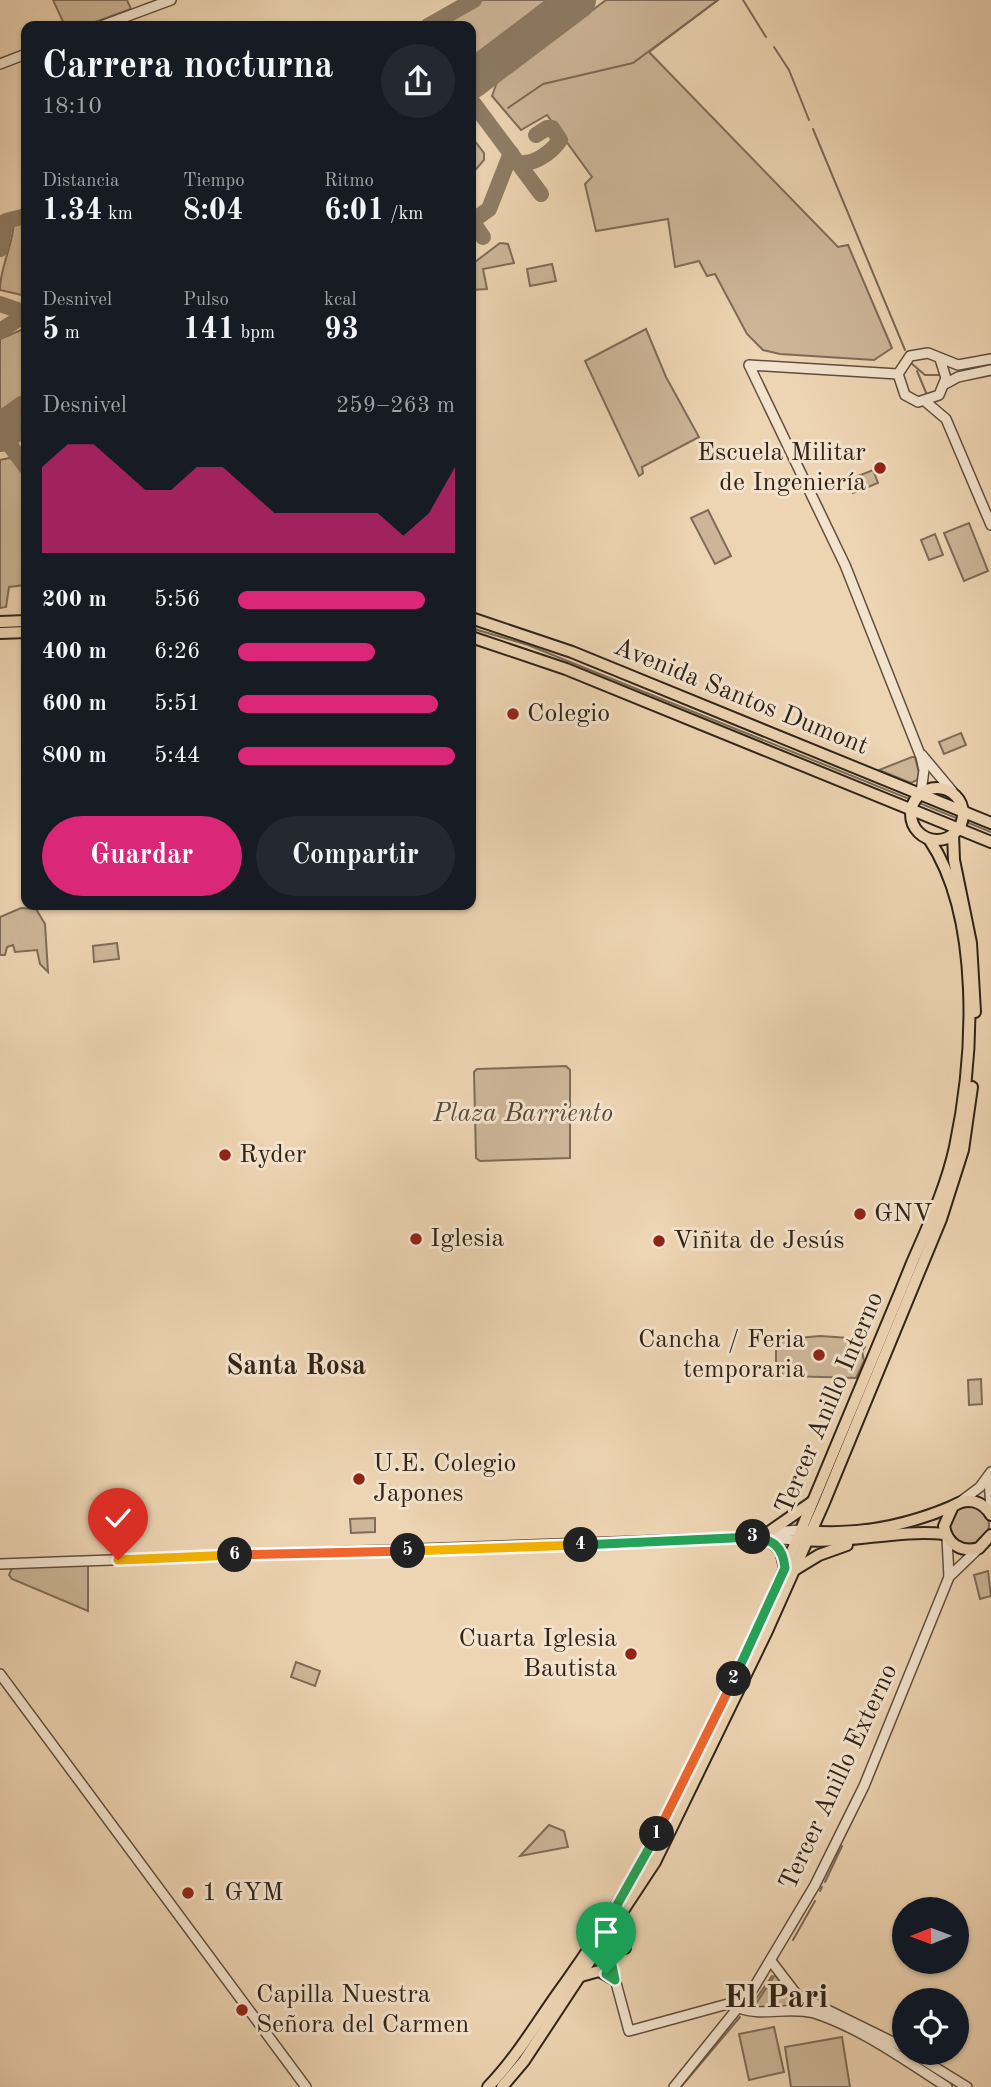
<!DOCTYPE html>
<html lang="es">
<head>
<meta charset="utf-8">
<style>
	body { margin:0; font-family:"Old Standard TT",serif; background:#242831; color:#f1f3f6; height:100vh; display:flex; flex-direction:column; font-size:26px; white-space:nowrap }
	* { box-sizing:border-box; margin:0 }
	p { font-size:23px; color:#9ea1a6 }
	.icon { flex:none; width:38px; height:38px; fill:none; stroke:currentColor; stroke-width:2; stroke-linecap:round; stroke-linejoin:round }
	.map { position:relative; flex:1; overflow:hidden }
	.side { position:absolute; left:21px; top:21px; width:455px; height:889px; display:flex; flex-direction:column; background:#171b24; border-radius:14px; box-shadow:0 2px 5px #0004 }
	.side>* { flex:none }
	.needle { width:46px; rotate:269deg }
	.tools { position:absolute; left:892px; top:1897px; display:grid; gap:14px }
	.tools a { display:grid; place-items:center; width:77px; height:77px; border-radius:50%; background:#171b24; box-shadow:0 2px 5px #0004; font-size:35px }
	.pin { position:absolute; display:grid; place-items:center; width:60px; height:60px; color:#fff; margin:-72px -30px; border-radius:50% 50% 50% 0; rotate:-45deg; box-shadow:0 0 7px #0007 }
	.pin .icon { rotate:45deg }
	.km { position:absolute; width:35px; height:35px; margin:-18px; border-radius:50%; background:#222; color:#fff; font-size:19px; line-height:35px; text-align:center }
	.round { display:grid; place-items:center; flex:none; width:74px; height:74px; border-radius:37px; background:#242831 }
	.headline { display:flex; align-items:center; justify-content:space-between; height:119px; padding:0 21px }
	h1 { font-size:38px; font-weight:600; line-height:52px }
	.figures { display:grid; grid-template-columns:repeat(3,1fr); gap:10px; height:119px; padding:7px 21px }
	.figures div { display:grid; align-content:center }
	.figures b { font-size:30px; font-weight:600 }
	.figures small { font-size:19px; font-weight:400 }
	.figures p { font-size:19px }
	.chart { height:196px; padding:14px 21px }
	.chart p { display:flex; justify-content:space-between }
	.chart svg { width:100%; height:126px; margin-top:7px; fill:#db2777; opacity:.7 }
	.primary-button { display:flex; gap:14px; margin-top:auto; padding:14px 21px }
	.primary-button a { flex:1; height:80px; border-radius:42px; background:#db2777; color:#fff; font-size:28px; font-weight:600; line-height:80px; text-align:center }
	.primary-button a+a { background:#242831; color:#f1f3f6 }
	ul { padding:0 21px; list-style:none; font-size:23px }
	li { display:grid; grid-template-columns:112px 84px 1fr; align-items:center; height:52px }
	li i { height:18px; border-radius:9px; background:#db2777 }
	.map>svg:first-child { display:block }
</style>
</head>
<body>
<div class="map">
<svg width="991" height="2087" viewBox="0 0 991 2087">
	<rect width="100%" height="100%" fill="#edd4b2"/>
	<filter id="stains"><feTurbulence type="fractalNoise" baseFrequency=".00286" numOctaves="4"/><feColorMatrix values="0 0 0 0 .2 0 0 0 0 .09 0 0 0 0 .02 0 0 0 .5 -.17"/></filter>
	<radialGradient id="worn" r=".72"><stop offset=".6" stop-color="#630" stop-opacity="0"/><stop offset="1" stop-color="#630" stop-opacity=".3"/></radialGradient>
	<g fill="#cdb698" stroke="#7e6c58" stroke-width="2">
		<polygon points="53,0 127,0 131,9 84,26 65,26"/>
		<polygon points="483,0 547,0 471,59 471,26 438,26"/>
		<polygon points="606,0 718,0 649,52 838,247 848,245 892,348 874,360 780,354 763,350 747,334 715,274 707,276 699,261 675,267 668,219 596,231 585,184 592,177 547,115 521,130 492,96 497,82"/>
		<polygon points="471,136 484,153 484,160 471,175"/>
		<path d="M26,219V296L0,290C0,266 13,246 14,222Z"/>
		<polygon points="500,243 508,244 514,263 483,269 487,289 471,290 471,265"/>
		<polygon points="552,264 556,281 530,286 527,269"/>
		<polygon points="646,329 666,377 699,437 642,467 643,473 639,476 585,361"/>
		<polygon points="21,330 26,330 26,396 0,415 0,339"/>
		<polygon points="9,458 14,459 26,475 26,569 25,585 9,587 6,607 0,608 0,460"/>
		<polygon points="873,470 878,483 853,493 848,480"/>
		<polygon points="708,510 731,556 715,564 691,518"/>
		<polygon points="969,523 988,571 964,581 944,533"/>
		<polygon points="935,534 943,555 929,560 921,540"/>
		<polygon points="961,733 966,745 944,754 939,742"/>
		<polygon points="912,757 915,757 919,773 917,780 911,783 879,770"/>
		<polygon points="21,908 36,909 45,924 48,972 40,964 37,950 15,952 13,945 7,947 5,955 0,955 0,917"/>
		<polygon points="117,943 119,959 94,962 93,946"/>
		<polygon points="566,1066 570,1070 570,1158 480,1161 476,1158 474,1072 477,1069"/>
		<polygon points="820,1336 849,1338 865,1347 862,1351 864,1361 856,1378 787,1376 776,1372 776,1340"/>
		<polygon points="981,1379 982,1404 969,1405 968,1380"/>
		<circle cx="969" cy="1525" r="20"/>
		<polygon points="375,1518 375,1532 351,1533 350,1519"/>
		<polygon points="88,1564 88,1611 12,1579 9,1575 12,1568"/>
		<polygon points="988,1571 991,1596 980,1599 974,1575"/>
		<polygon points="296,1662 320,1671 315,1686 291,1677"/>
		<polygon points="549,1825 564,1831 568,1847 520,1856"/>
		<polygon points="775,1975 786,1991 809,2010 790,2006 753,2008"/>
		<polygon points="774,2027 784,2072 749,2080 739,2034"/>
		<polygon points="842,2037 850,2087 791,2087 785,2047"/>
	</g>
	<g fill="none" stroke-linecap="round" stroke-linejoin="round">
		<g stroke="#7b6955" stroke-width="2">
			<polyline points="743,0 766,37"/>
			<polyline points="774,47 789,70 809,120"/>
			<polyline points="508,108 543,84 633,63 718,0"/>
			<polyline points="813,129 905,350"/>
			<polyline points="911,363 925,375 942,375"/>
			<polyline points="917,371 927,395"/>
			<polyline points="961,371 991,365"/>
			<polyline points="471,628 528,645 991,832"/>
			<polyline points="825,1882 842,1846"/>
			<polyline points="820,1891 822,1887"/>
			<polyline points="793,1940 815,1901"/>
			<polyline points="751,2006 772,1976"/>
			<polyline points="681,2087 740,2017"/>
		</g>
		<g stroke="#8e7c65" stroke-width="16">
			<polyline points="428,26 474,0"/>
			<polyline points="471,100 541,194"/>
			<path d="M517,162C532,167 552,152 560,140L552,128H547L536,135"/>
			<polyline points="472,221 483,237"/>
			<polyline points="471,222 489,209 511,153"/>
			<polyline points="0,249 6,221 26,216"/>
			<polyline points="0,304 26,313"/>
			<polyline points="0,331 26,314"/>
			<polyline points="1,433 26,467"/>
		</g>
		<g stroke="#8e7c65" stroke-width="38">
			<polyline points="471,80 577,0"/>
			<polyline points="0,433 26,414"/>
		</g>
		<defs>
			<g id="minor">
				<polyline points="101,26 171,0"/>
				<polyline points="0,64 26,54"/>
				<polyline points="940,359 946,378 939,395 918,402 905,395 898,374 910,356 928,353 958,365 991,359"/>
				<polyline points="898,374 749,365 845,565 921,757 924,770 921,792"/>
				<polyline points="945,384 958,377 991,370"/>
				<polyline points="926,402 946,419 991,525"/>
				<polyline points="922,755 952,791"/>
				<polyline points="989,1478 991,1510"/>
				<polyline points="960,1502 980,1487 991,1472"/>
				<polyline points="769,1532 802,1530"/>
				<polyline points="947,1538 949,1577"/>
				<polyline points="0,1564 751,1537 797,1540"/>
				<polyline points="0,1674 306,2087"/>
				<polyline points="605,1942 629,2031 746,1999"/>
				<polyline points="771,1961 797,1995 905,2048"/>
				<path d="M739,2008C763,2017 789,2006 814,2013C861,2028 906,2061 947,2087"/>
				<polyline points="912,2053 967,2087"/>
				<polyline points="674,2087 753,1989 815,1885 864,1786 949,1577 979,1548"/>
			</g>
			<g id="major">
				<polyline points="471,618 572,652 991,823"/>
				<polyline points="0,622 26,621"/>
				<polyline points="0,633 26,632"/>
				<polyline points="471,637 566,669 991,842"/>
				<circle cx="937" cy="814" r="26"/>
				<polyline points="953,834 954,860 971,943 975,1012"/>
				<path d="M991,1515C982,1500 967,1497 953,1506L944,1526C947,1544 961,1553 979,1548L991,1535"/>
				<path d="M805,1531C857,1536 906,1526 953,1506"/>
				<polyline points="769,1532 812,1502"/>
				<polyline points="769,1539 781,1551 785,1568"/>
				<path d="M802,1540C851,1544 897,1529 945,1534"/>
				<polyline points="796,1569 819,1555 847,1545"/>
				<polyline points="612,1932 616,1945 625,1948"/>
				<polyline points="581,1976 599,1971 615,1980"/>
				<path d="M488,2087C519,2055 540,2017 566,1982C691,1806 771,1601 854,1403C873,1357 893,1310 912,1263C928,1226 946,1188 955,1147C974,1057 982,918 929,839"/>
				<polyline points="502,2087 524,2061 655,1862 767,1631 823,1505 941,1219 963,1150 972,1087"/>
			</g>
		</defs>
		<use href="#minor" stroke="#5f4f3e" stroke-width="12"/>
		<use href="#major" stroke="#302318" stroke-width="14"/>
		<use href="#minor" stroke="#f3e3cd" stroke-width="9"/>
		<use href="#major" stroke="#edd4b2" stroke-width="10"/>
	</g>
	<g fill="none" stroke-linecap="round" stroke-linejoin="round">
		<defs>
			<polyline id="split-1" points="606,1974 615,1980 604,1928 657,1834"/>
			<polyline id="split-2" points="657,1834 734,1679"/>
			<path id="split-3" d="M734,1679L785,1568C783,1547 773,1539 753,1537"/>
			<polyline id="split-4" points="581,1545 753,1537"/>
			<polyline id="split-5" points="408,1551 581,1545"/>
			<polyline id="split-6" points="235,1555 408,1551"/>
			<polyline id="split-7" points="118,1560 235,1555"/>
		</defs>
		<use href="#split-1" stroke="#fff" stroke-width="14"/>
		<use href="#split-2" stroke="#fff" stroke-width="14"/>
		<use href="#split-3" stroke="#fff" stroke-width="14"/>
		<use href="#split-4" stroke="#fff" stroke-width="14"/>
		<use href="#split-5" stroke="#fff" stroke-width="14"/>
		<use href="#split-6" stroke="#fff" stroke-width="14"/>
		<use href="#split-7" stroke="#fff" stroke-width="14"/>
		<use href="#split-1" stroke="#22a559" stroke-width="9"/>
		<use href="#split-2" stroke="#f0652b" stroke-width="9"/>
		<use href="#split-3" stroke="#22a559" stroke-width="9"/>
		<use href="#split-4" stroke="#22a559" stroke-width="9"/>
		<use href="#split-5" stroke="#f5b400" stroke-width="9"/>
		<use href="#split-6" stroke="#f0652b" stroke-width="9"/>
		<use href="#split-7" stroke="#f5b400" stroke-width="9"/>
	</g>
	<g fill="#8f2418" stroke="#f3e3cd" stroke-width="2.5">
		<circle cx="880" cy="468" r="7"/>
		<circle cx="513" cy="714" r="7"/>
		<circle cx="225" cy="1155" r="7"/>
		<circle cx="860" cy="1214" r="7"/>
		<circle cx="416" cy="1239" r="7"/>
		<circle cx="659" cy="1241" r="7"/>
		<circle cx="819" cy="1355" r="7"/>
		<circle cx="359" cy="1479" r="7"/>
		<circle cx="631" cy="1654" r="7"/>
		<circle cx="188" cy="1893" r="7"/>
		<circle cx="242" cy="2010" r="7"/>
	</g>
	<g text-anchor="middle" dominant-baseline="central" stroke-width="6" stroke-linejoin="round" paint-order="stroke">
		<g font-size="26" fill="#302318" stroke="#f3e3cd" text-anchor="start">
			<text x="866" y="453" text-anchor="end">Escuela Militar<tspan x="866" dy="30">de Ingeniería</tspan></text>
			<text x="527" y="714">Colegio</text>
			<text x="239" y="1155">Ryder</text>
			<text x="874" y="1214">GNV</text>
			<text x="430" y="1239">Iglesia</text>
			<text x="673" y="1241">Viñita de Jesús</text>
			<text x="805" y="1340" text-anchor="end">Cancha / Feria<tspan x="805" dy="30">temporaria</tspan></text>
			<text x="373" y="1464">U.E. Colegio<tspan x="373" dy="30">Japones</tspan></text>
			<text x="617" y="1639" text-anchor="end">Cuarta Iglesia<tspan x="617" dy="30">Bautista</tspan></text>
			<text x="202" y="1893">1 GYM</text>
			<text x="256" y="1995">Capilla Nuestra<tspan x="256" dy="30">Señora del Carmen</tspan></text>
		</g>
		<g font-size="26" fill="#302318" stroke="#f3e3cd">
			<text transform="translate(741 697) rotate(22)">Avenida Santos Dumont</text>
			<text transform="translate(830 1403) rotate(-67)">Tercer Anillo Interno</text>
			<text transform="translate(839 1777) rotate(-65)">Tercer Anillo Externo</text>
		</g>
		<g font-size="26" font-style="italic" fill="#574838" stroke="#f3e3cd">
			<text x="523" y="1114">Plaza Barriento</text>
		</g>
		<g font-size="28" font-weight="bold" fill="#302318" stroke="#f3e3cd">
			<text x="296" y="1367">Santa Rosa</text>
		</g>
		<g font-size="33" font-weight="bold" fill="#302318" stroke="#f3e3cd">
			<text x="776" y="1998">El Pari</text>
		</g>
	</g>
	<rect width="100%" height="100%" filter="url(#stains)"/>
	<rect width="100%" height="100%" fill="url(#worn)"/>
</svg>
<div class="tools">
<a><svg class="needle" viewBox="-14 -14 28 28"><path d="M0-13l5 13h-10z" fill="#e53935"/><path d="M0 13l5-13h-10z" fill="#9ea1a6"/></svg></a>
<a><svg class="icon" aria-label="locate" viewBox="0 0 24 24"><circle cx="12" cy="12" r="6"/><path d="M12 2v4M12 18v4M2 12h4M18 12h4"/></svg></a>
</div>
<div class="pin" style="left:606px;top:1974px;background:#1e9e55"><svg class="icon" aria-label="arrive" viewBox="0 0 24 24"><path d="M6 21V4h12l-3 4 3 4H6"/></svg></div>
<div class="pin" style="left:118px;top:1560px;background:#d93025"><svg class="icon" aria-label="check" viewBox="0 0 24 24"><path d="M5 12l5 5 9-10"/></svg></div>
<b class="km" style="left:657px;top:1834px">1</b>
<b class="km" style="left:734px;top:1679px">2</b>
<b class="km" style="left:753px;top:1537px">3</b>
<b class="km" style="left:581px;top:1545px">4</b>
<b class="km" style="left:408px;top:1551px">5</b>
<b class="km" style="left:235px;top:1555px">6</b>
<section class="side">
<div class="headline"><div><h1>Carrera nocturna</h1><p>18:10</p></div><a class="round"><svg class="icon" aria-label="share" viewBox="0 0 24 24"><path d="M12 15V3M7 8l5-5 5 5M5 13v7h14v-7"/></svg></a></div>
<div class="figures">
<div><p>Distancia</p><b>1.34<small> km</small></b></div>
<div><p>Tiempo</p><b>8:04</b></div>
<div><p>Ritmo</p><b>6:01<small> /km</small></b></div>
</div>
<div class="figures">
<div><p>Desnivel</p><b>5<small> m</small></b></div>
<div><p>Pulso</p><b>141<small> bpm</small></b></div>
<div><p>kcal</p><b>93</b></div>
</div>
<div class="chart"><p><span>Desnivel</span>259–263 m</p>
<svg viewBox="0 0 160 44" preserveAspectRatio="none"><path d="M0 44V14L10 6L20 6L30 14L40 22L50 22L60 14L70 14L80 22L90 30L100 30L110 30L120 30L130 30L140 38L150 30L160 14V44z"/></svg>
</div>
<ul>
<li><b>200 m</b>5:56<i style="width:86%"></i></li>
<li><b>400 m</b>6:26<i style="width:63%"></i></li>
<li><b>600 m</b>5:51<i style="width:92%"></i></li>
<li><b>800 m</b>5:44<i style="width:100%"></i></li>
</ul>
<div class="primary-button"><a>Guardar</a><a>Compartir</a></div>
</section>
</div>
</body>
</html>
